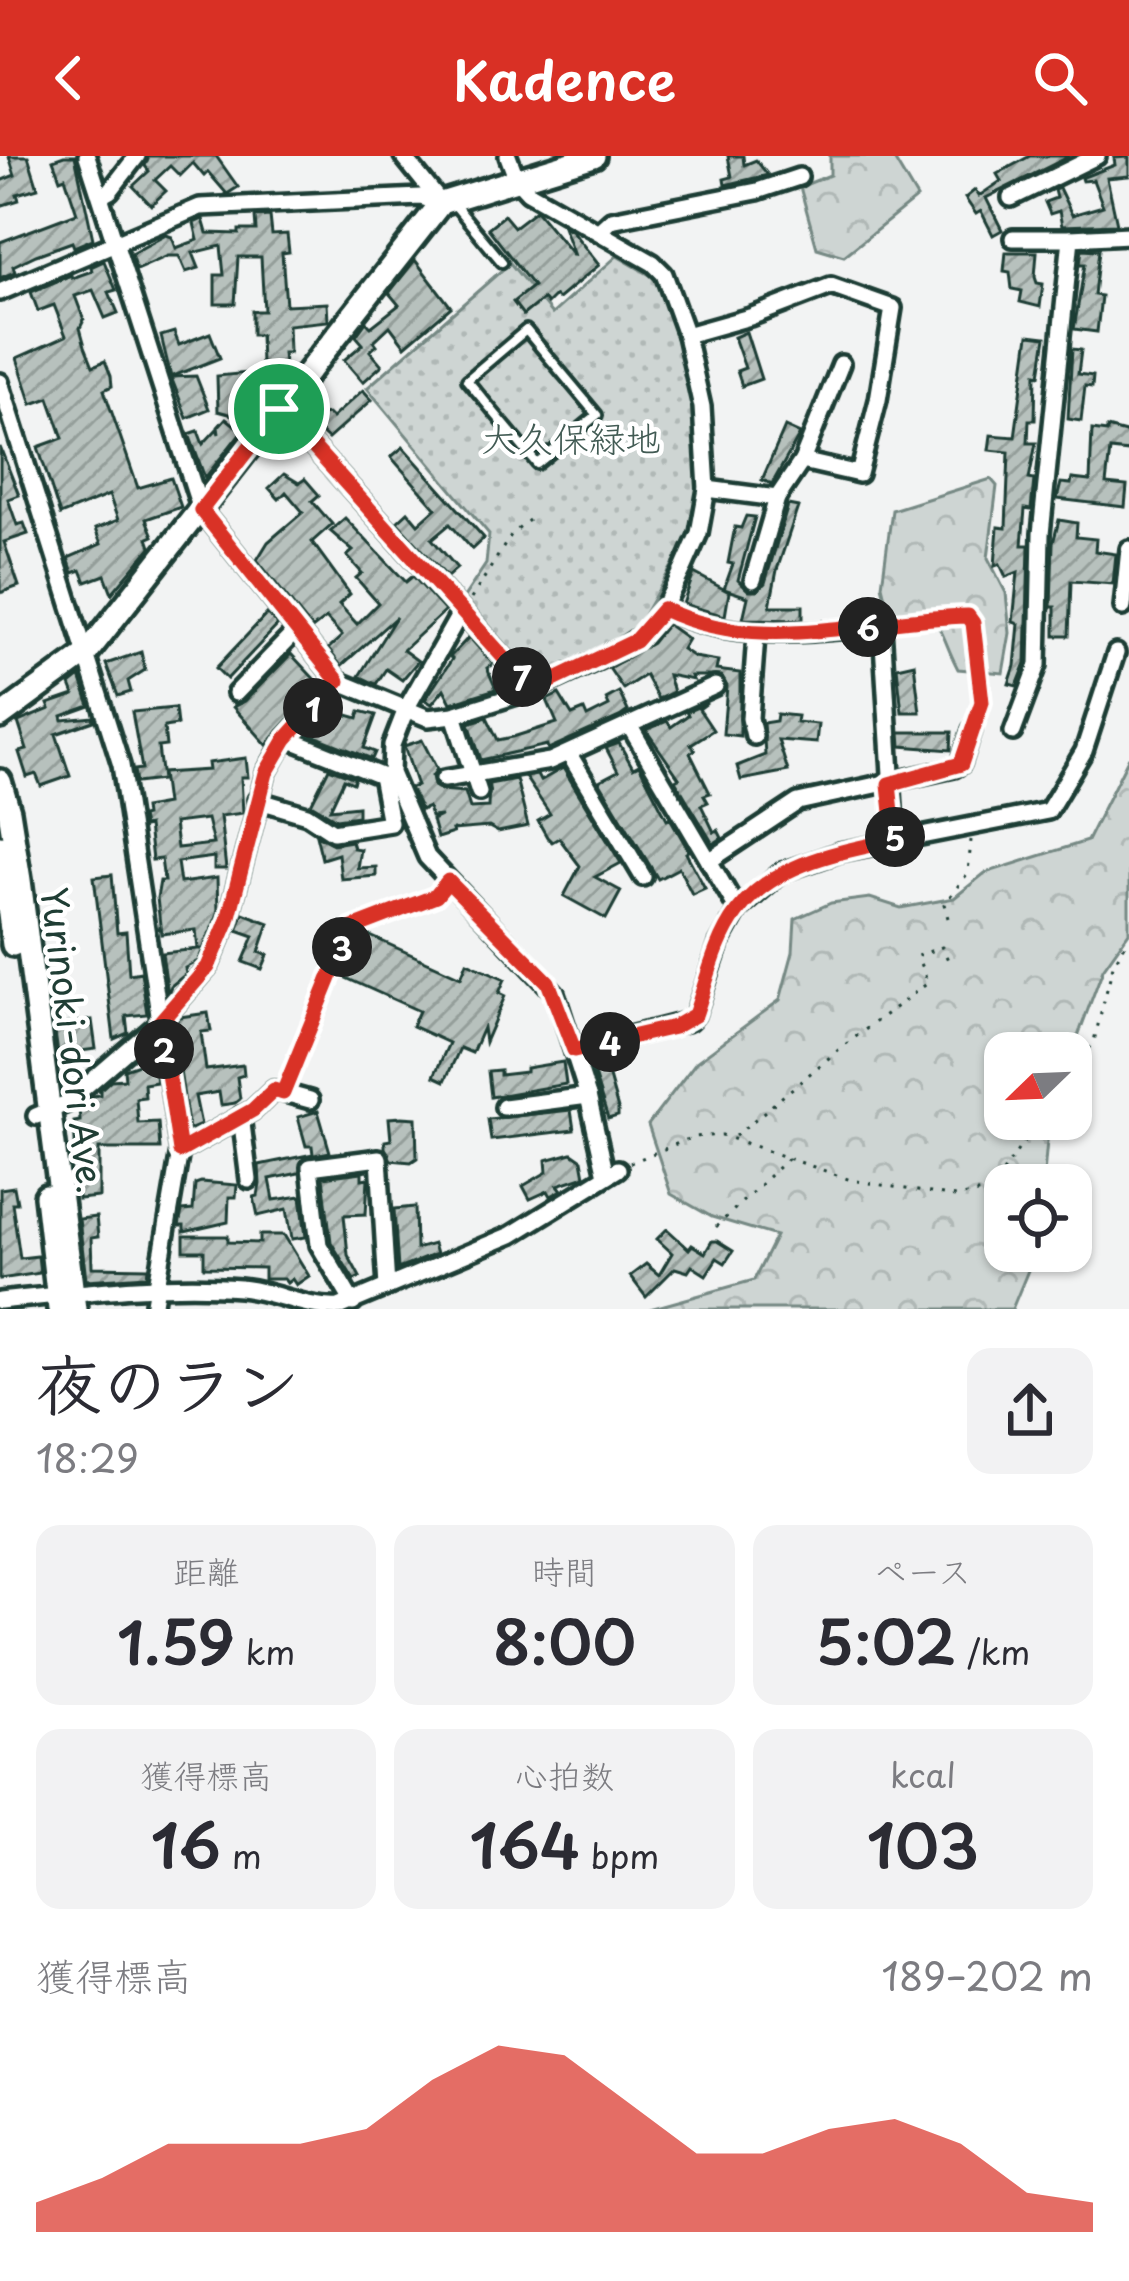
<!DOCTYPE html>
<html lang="ja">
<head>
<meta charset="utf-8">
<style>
	body { margin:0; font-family:"Playpen Sans","Klee One",sans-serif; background:#f2f2f3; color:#2b2b33; height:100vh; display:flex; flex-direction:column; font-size:45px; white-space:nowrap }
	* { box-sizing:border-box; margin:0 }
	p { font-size:39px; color:#7c7c81 }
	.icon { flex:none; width:66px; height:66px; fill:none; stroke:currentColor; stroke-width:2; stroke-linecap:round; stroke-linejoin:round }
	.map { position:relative; height:1153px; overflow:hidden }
	.panel { display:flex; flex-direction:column; background:#fff; flex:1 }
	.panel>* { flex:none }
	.needle { width:78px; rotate:247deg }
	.tools { position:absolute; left:984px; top:876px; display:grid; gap:24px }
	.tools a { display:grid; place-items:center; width:108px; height:108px; border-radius:24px; background:#fff; box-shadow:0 3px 9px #0004; font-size:60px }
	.pin { position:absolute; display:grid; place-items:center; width:102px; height:102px; color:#fff; margin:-51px; border:6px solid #fff; border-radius:50%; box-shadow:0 3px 12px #0007 }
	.km { position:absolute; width:60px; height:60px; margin:-30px; border-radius:50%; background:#222; color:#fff; font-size:33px; line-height:60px; text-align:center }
	.round { display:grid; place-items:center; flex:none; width:126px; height:126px; border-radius:24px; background:#f2f2f3 }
	.summary { display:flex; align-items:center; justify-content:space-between; height:204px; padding:0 36px }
	h1 { font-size:66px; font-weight:600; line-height:90px }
	.figures { display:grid; grid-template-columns:repeat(3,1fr); gap:18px; height:204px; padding:12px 36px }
	.figures div { display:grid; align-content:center; border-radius:24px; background:#f2f2f3; text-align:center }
	.figures b { font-size:60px; font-weight:600 }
	.figures small { font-size:33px; font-weight:400 }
	.figures p { font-size:33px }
	.chart { height:336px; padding:24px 36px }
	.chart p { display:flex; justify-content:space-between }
	.chart svg { width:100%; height:216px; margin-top:12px; fill:#d93025; opacity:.7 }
	header { display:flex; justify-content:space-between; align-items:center; height:156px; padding:0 36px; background:#d93025; color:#fff; font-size:54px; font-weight:600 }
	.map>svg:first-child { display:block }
</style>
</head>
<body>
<header><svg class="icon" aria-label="back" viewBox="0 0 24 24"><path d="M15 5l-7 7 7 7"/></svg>Kadence<svg class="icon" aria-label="search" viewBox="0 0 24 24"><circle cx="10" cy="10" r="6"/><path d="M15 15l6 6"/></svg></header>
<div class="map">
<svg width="1129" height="1153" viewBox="0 0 1129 1153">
	<defs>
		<pattern id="forest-crowns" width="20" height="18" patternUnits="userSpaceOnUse" patternTransform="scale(3)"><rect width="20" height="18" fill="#ced5d3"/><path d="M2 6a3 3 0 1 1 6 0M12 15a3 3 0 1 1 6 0" fill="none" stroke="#b0b8b6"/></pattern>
		<pattern id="park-dots" width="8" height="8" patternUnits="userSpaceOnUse" patternTransform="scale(3)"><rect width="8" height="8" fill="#ced5d3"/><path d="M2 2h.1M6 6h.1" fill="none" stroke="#b0b8b6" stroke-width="1.8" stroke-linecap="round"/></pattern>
		<pattern id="building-hatch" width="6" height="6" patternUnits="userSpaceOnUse" patternTransform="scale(3)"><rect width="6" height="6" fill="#b7c1bd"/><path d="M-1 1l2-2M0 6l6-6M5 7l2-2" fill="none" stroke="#949e9a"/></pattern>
	</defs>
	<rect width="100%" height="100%" fill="#f2f3f3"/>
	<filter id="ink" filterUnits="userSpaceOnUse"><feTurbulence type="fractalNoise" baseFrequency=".00833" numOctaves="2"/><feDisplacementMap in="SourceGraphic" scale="24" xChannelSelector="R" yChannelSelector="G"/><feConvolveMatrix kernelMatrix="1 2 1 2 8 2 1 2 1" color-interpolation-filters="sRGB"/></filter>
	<g filter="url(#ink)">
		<g fill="url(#forest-crowns)" stroke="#768984" stroke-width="3">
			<polygon points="830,0 892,0 917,42 844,100 817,92 800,31 830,19"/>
			<path d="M991,323L997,330L988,402L1006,437L1010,477L1003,517L958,513C935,469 949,460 890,462L882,429L892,354Z"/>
			<polygon points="1129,601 1129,776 1103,813 1071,899 1005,897 1005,963 1049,963 1043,1029 1005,1029 1005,1095 1036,1095 1012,1153 650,1153 754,1124 776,1080 712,1061 671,1038 648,969 696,906 780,844 793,796 795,763 831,747 870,742 901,752 954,742 985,717 1087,685"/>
		</g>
		<polygon fill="url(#park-dots)" stroke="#768984" stroke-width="3" points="617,100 655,122 684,190 697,264 698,339 692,375 636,473 624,484 532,525 462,444 486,408 489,378 367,232 510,107 552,158"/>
		<g fill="url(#building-hatch)" stroke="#1f3d34" stroke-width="3" fill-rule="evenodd">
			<polygon points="9,0 28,0 38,32 17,38 19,44 0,50 0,25 15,19"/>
			<polygon points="64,0 75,0 93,83 74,91 72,86 36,99 13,110 15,116 0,122 0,86 77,57 65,21 60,23 53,4"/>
			<polygon points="149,0 216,0 238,31 227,38 208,16 204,20 193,7 180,20 170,10 155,24 166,35 151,49 133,30 149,15 145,10"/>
			<polygon points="728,0 743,0 744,9 756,4 768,19 725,29 724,23 732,21"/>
			<polygon points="1030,0 1070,0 986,42 1002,74 993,79 981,55 976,58 965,42 975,34 979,40 1001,25 997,18"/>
			<polygon points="1129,1 1129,20 1107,22 1117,68 1062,70 1059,55 1050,58 1045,46 1056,42 1054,34 1059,32 1072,59 1103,50 1093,24 1082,25 1081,22 1115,9 1114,2"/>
			<polygon points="536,54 574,100 563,70 572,75 599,109 558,143 555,140 547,148 543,143 523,159 513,146 533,130 488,72 504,59 514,71"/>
			<polygon points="270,60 272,79 287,78 289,96 282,97 286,149 327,147 328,165 288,169 289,197 283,197 284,207 261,208 260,179 252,179 252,155 264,155 261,101 238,101 235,148 215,148 215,119 224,119 221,90 193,97 199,112 186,116 179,100 168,100 136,114 131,98 166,79 172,81 176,92 198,84 194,67 203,63 207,77 239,78 239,74 256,74 255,61"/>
			<polygon points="1082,93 1099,94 1094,139 1101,140 1097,176 1074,173 1085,108 1080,108"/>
			<polygon points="1006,96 1037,96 1035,121 1037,127 1043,128 1040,151 1020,146 1022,135 1012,133 1010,116 1004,115"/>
			<polygon points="415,104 451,151 405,190 390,170 374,185 377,189 370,195 382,209 363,226 344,204 363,188 356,180 366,166 371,171 399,149 389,137"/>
			<polygon points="104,105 116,134 109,136 118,157 105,162 93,134 75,140 84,164 80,172 85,190 93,210 105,205 111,220 112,230 104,234 138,332 171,322 181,351 146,363 153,380 148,382 151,391 112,437 105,419 86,426 81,414 73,417 68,402 101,388 95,373 118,364 109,339 60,359 38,291 63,282 49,242 32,248 17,202 66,180 54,149 38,155 31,136 71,119 72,122 92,115 91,111"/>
			<polygon points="174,176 179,189 210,177 220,202 171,221 161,180"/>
			<polygon points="746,176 761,223 742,230 737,215 745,212 734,181"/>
			<polygon points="1029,179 1046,181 1040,219 1036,218 1035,264 1029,264 1028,287 1036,287 1029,323 1034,324 1031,354 1025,353 1022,389 1029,389 1026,507 1017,530 1009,528 1015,510 1019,468 1013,466 1018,416 1006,421 1000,408 995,410 998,371 1006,372 1009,296 989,294 991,279 1015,281"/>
			<polygon points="1072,193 1081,194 1078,218 1093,220 1092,231 1085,230 1081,265 1068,263"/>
			<polygon points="269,215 267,239 251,239 248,263 218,255 217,220"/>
			<polygon points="196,220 209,253 187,262 171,221"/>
			<polygon points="363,234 372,244 328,283 297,255 306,243 322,259 328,258 332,262"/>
			<polygon points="226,262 242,275 205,322 189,278 198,275 203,288 217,273 219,278 218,271"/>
			<polygon points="785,271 800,278 772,328 762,324"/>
			<polygon points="1107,272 1129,278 1129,296 1110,294 1106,328 1127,330 1125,351 1057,343 1061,327 1071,328 1072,323 1090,325 1092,274 1107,276"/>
			<polygon points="0,291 19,339 8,343 17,369 24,367 28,378 4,386 19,430 0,437"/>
			<polygon points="403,291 484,382 472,393 450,368 432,383 457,412 447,421 397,366 408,356 418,368 436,352 391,301"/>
			<polygon points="284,318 299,327 305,323 319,339 312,345 332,368 312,386 350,438 339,448 357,468 378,447 356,422 362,417 347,400 353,395 330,375 345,362 406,426 413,420 445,455 403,494 418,505 402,524 386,513 376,528 359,520 396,461 341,510 328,493 342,480 326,462 312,473 257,404 268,386 303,356 286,336 279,343 269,332"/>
			<polygon points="788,349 798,351 777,414 770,450 803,450 803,464 743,463 748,441 724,433 733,408 728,407 735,371 741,372 746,360 755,361 738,424 749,435 757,435 765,427"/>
			<polygon points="1059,364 1077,367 1076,381 1096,383 1095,395 1116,398 1113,428 1071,425 1069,480 1055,480 1055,451 1051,451 1053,387"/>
			<polygon points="694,417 729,436 725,460 683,448"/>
			<polygon points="267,458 278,469 227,523 216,512"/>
			<polygon points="667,468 688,483 682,493 694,501 718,505 716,514 740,517 740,580 723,578 727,530 721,520 691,520 693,524 668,519 673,536 658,543 645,519 623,533 609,512 652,487"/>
			<polygon points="469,481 493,508 487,512 496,533 451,547 444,533 432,548 425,544 452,503 450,501"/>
			<polygon points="141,496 145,514 128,525 131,536 118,540 106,508"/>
			<polygon points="291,498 319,528 267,589 233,551 245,545"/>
			<polygon points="914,507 920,556 902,556 897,511"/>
			<polygon points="80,521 90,550 62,560 63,564 93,561 94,565 56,578 70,620 41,630 36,618 27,621 19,596 27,594 18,566 50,553 48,548 74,539 70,529"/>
			<polygon points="619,536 628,555 621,560 548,593 547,589 481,604 469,567 487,561 498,584 513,581 557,567 547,544 559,538 572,559 584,554 587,561 609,550 606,543"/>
			<polygon points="707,547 699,553 713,574 691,588 695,594 690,597 710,637 704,639 708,646 701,649 714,676 718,674 722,682 713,688 675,624 679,622 646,574 667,565 671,571 688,559 686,556"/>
			<polygon points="175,552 177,569 164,571 166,590 158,591 162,624 136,627 134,614 142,613 132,556"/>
			<polygon points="330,554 358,562 360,555 376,559 364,592 375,596 372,603 307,577 323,559 328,561"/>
			<polygon points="777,558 797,560 796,566 818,568 816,587 778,584 788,615 741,624 737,610 765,599 763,567 776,565"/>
			<polygon points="900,576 952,576 951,594 901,590"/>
			<polygon points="422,584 437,613 432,620 434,630 441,634 465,636 470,652 488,651 489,628 516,623 528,670 498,676 489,671 452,674 453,677 437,682 432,664 441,660 431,661 428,651 421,654 410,632 417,630 404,590"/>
			<polygon points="619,587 633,612 639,609 667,663 670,662 689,695 686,697 705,732 692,738 679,712 658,723 599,625 618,615 606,592"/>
			<path d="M246,602L248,621H241L243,657L220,660L226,713H214V701L177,706L180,727L217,722L218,757L203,793H199H203L198,805L185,812L186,818L171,830L168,838L162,797L198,793L196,774L161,778L157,742L160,725H164L161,703L152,704L148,670L143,671L141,661L145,660L144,652L166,648L162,617L209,614L208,607ZM207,663L213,688L177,692L174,667Z"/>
			<polygon points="329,612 355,622 353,627 344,623 330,653 358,650 358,660 336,663 311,648"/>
			<polygon points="563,612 621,707 595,721 621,735 606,763 564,740 580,710 559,682 552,686 547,681 538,665 550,658 525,621 537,619 540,625"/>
			<polygon points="316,679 333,688 351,685 353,692 360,693 357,712 376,711 376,720 341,723 338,698 322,703"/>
			<polygon points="112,719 117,777 126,776 129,818 141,816 147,858 126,860 128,877 114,883 94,721"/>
			<polygon points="243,757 269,767 259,796 268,799 262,813 243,806 254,780 237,774"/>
			<polygon points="366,778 461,821 467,806 505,823 499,837 505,840 485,886 483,872 472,897 460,892 445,925 434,920 449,887 412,870 419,855 346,822 356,790 360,792"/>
			<polygon points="208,857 211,875 201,876 206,914 243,909 244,919 237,921 240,943 235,947 221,949 219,936 195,940 201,969 189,974 173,869 180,861"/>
			<polygon points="92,864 96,893 58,898 54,869"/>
			<polygon points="152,894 157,926 144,928 145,941 136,942 138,967 158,966 160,993 99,993 99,1041 78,1043 74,966 80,965 79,952 93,940 100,939 100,934 111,924 125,923 124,913 142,907 141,899"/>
			<polygon points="563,906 566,928 491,941 488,915 500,914 500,919 526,916 526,912"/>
			<polygon points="605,907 618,953 618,960 608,963 592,912"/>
			<polygon points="571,954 574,974 491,984 488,963"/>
			<polygon points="318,955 330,996 304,1001 299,1017 270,1023 274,1044 301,1040 306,1081 292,1083 287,1053 258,1060 254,1041 258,1040 260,1028 259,1009 313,998 312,990 306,990 298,961"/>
			<polygon points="402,961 416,962 417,1002 411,1006 391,1004 385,992 385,985 391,984 389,962"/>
			<polygon points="572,997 582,1004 585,1020 558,1029 562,1034 551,1040 548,1035 530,1043 523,1030 547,1016 546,1004"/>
			<polygon points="362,1016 362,1023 368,1022 366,1058 344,1059 348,1099 360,1121 354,1124 331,1086 323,1021"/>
			<polygon points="201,1026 237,1029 236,1041 229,1041 228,1066 184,1076 184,1070 179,1070 182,1055 193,1054 195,1028"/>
			<polygon points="14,1031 17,1047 12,1047 20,1102 38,1100 40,1117 0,1123 0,1033"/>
			<polygon points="415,1051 416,1093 433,1088 436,1098 398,1113 394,1053"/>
			<polygon points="96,1061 98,1081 91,1082 92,1111 148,1112 147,1120 86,1124 79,1063"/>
			<polygon points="667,1073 689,1093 692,1089 705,1097 712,1085 717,1085 733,1095 725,1107 717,1102 706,1119 692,1110 688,1116 675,1112 646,1141 630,1120 646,1108 659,1119 672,1097 657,1083"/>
			<polygon points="260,1079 284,1079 309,1120 296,1129 292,1123 287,1127 284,1123 264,1123 264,1112 204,1111 204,1095 184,1095 184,1080 228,1080 228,1086 260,1087"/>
		</g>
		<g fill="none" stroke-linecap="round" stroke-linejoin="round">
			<defs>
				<g id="lane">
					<polyline points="453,47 502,106"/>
					<polygon points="526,174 597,259 537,308 467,224"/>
					<polyline points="284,935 349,773 436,740 447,726"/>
				</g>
				<g id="street">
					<polyline points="87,0 201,354 338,525 428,562 454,559 533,534 618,495 645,477 663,453 684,411 699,377 707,333 702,251 686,179 664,118 653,107 528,36 517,24 508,0"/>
					<polyline points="403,0 441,47"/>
					<polyline points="101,40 110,35 137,0"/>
					<polyline points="1011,42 1097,0"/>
					<polyline points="599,75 611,64 757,35 799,21"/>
					<polyline points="1013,82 1071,82"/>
					<polyline points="0,136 200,51 421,41 441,47"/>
					<polyline points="686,179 750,161 831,130 893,152 878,244 859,318 802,305"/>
					<polyline points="0,226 121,609 180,995 153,1153"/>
					<polyline points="279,253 533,534"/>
					<polyline points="707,333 777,342"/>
					<polyline points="753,424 777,342 802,305 841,208"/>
					<polyline points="1123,451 1129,393"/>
					<path d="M663,453C734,487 805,477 882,470L895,684"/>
					<polyline points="458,461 406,553 392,589 391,617 427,701 555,837 588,940 606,1019"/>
					<polyline points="236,537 297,474"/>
					<polyline points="454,559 479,636"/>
					<polyline points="629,569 738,754"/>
					<polyline points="1013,576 1038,509 1041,378 1071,82 1129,79"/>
					<polyline points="754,580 750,562 756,479"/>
					<polyline points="569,598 643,721"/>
					<polyline points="444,623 550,605 715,530"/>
					<polyline points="257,644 307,659 333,676 390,667 381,620 286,582"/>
					<polyline points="709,705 798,646 954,612 961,608 972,574"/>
					<polyline points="574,894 689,865 695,859 719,788 738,754 782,716 840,696 1048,655 1084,595 1116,497"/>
					<polyline points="504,951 588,940"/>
					<polyline points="36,960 65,948 160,866 208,811 228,764 266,617 286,582 338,525"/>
					<polyline points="241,960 249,1024"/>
					<polyline points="180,995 253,954 274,934 310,944"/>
					<path d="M0,1145C79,1137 161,1126 240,1132C275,1135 305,1153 339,1151L511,1079L618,1013"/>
					<polyline points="353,1147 319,1089 310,1011 379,1002 387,1131"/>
				</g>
				<g id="secondary">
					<polyline points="0,561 86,498 441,47 594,0"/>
					<polyline points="0,625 9,655 20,724 75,1153"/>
					<polyline points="0,690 13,789"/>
					<polyline points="46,1040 59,1153"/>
				</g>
			</defs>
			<use href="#lane" stroke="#1f3d34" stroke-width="16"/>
			<use href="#street" stroke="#1f3d34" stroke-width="24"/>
			<use href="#secondary" stroke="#1f3d34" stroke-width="30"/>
			<g stroke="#1f3d34" stroke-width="3" stroke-dasharray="3 9" stroke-linecap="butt">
				<polyline points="471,443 511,379 529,364"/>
				<polyline points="896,468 968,460 972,467 983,546 979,561"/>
				<polyline points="948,762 944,748 968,717 971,684"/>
				<polyline points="1071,924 1094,885 1113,809 1129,781"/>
				<polyline points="735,980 842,891 928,827 917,800 942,791 948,804"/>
				<polyline points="630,1007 693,981 722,979 851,1024 955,1041 982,1036 995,1028 1039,963"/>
				<polyline points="716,1071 788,1002"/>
			</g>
			<use href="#lane" stroke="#fff" stroke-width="8"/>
			<use href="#street" stroke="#fff" stroke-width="15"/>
			<use href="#secondary" stroke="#fff" stroke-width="21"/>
		</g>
	</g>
	<g fill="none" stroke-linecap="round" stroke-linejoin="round" filter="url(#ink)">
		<defs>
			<path id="route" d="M279,253L533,534L635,485L663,453C761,500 865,462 968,460L973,467L982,546L961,608L889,628L895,684C840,696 773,707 737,756C715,785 707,825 695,859L674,871L574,894L548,826L448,725L436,740L350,773L283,937L274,934L253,954L180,995L160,866L208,811L228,764L266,617L286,583L338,525L201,354Z"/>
		</defs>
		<use href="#route" stroke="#fff" stroke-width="24"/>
		<use href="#route" stroke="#d93025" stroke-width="15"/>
	</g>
	<g text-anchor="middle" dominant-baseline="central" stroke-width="9" stroke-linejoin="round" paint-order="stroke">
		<g font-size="36" fill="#425b54" stroke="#fff">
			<text x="571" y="281">大久保緑地</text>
		</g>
		<g font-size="36" fill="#1f3d34" stroke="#fff">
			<text transform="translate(74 884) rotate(83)">Yurinoki-dori Ave.</text>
		</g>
	</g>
</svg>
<div class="tools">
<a><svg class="needle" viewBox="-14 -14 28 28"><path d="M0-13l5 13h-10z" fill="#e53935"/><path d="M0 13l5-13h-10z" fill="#7c7c81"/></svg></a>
<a><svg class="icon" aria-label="locate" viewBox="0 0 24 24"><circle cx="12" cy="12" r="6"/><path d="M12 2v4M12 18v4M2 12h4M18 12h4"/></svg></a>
</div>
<div class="pin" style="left:279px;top:253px;background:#1e9e55"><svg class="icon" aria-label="arrive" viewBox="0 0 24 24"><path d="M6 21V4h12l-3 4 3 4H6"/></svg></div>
<b class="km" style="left:313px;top:552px">1</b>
<b class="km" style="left:164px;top:893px">2</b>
<b class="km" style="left:342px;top:791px">3</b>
<b class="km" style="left:610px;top:886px">4</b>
<b class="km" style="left:895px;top:681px">5</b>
<b class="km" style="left:868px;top:471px">6</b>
<b class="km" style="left:522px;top:521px">7</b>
</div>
<section class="panel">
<div class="summary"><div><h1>夜のラン</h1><p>18:29</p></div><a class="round"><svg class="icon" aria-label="share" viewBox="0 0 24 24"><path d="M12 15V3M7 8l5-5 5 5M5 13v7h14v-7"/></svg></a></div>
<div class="figures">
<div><p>距離</p><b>1.59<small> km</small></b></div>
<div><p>時間</p><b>8:00</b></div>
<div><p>ペース</p><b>5:02<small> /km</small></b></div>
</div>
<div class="figures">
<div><p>獲得標高</p><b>16<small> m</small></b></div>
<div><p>心拍数</p><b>164<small> bpm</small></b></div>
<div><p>kcal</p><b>103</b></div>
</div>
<div class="chart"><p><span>獲得標高</span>189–202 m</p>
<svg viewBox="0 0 160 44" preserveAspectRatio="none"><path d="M0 44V38L10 33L20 26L30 26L40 26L50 23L60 13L70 6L80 8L90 18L100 28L110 28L120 23L130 21L140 26L150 36L160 38V44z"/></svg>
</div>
</section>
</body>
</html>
